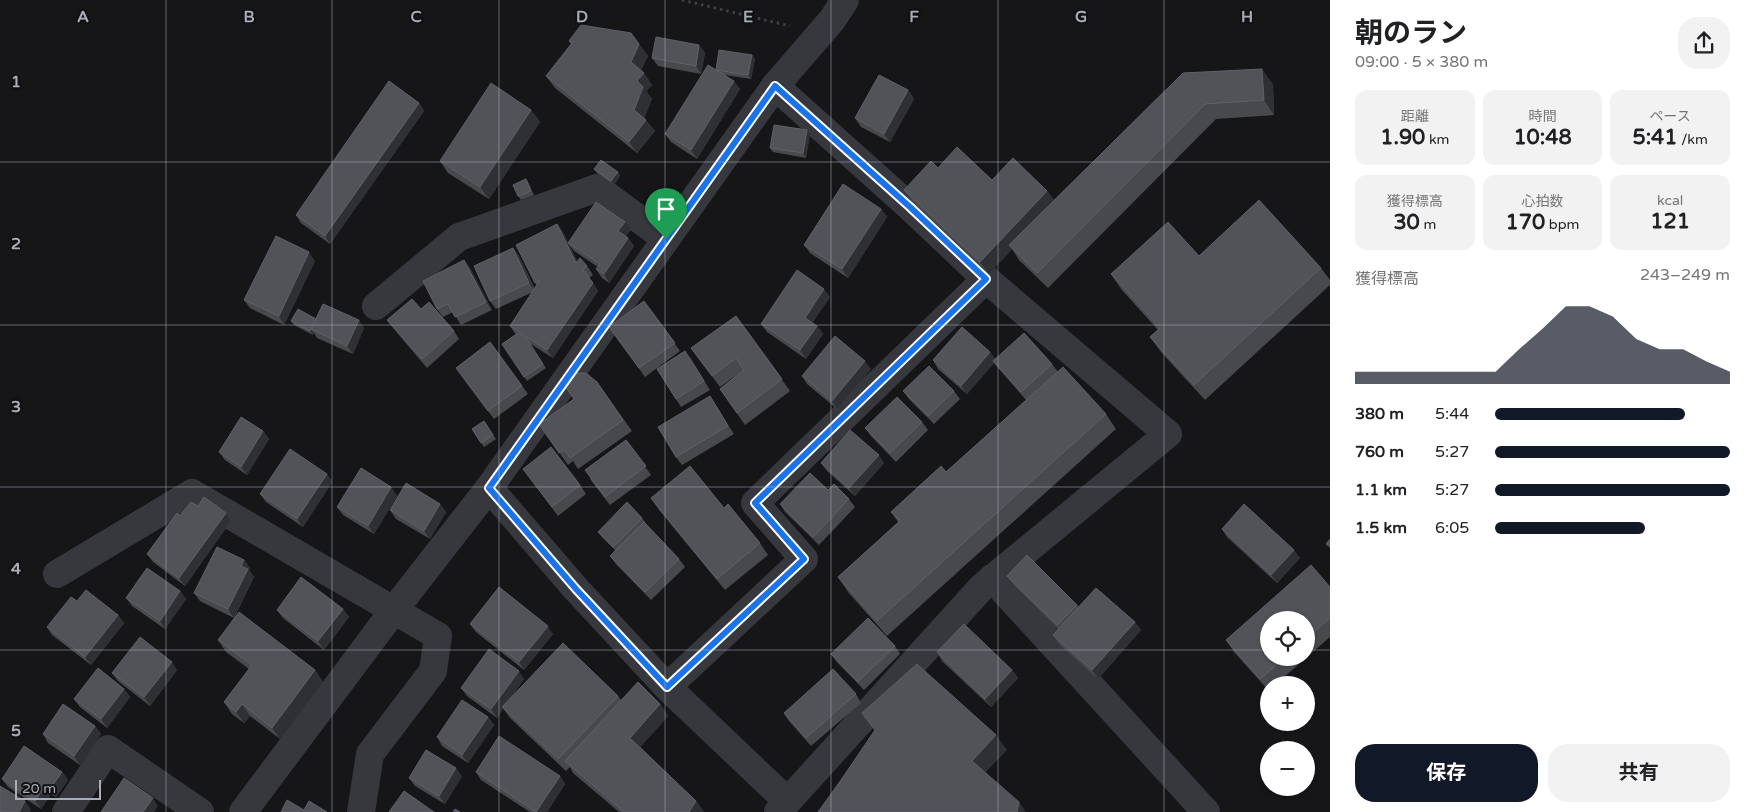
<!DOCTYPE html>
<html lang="ja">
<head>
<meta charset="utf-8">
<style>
	body { margin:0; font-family:"Varela Round","Noto Sans JP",sans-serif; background:#f2f2f2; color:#202124; height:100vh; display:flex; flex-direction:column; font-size:19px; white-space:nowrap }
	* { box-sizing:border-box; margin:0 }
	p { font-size:16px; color:#757577 }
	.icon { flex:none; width:28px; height:28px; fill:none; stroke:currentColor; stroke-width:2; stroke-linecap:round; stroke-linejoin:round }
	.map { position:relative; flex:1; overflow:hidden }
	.side { display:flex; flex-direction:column; background:#fff; width:425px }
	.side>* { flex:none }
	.buttons { position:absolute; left:1260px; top:611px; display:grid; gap:10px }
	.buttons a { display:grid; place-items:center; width:55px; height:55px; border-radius:50%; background:#fff; box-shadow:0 1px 4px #0004; font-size:25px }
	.scale { position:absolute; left:15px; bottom:12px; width:86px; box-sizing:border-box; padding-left:5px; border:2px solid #a8adb8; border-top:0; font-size:14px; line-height:18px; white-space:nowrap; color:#a8adb8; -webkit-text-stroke:4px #111113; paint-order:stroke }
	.pin { position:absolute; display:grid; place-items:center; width:42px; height:42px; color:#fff; margin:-51px -21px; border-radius:50% 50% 50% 0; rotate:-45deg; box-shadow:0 0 5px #0007 }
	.pin .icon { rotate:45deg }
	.round { display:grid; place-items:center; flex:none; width:52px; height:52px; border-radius:20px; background:#f2f2f2 }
	.head { display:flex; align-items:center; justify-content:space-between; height:85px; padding:0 25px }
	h1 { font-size:28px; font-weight:700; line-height:38px }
	.stats { display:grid; grid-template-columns:repeat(3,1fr); gap:8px; height:85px; padding:5px 25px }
	.stats div { display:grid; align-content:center; border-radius:12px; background:#f2f2f2; text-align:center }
	.stats b { font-size:21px; font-weight:700 }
	.stats small { font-size:14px; font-weight:400 }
	.stats p { font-size:14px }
	.chart { height:140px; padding:10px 25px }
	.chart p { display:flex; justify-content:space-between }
	.chart svg { width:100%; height:90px; margin-top:5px; fill:#111827; opacity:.7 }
	.button { display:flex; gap:10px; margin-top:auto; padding:10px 25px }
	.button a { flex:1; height:58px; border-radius:20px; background:#111827; color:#fff; font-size:20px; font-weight:700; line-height:58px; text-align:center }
	.button a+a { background:#f2f2f2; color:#202124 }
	ul { padding:0 25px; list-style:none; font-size:16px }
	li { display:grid; grid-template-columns:80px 60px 1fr; align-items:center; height:38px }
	li i { height:12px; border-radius:6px; background:#111827 }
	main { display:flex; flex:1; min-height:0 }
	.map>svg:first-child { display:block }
</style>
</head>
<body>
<main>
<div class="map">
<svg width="1330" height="812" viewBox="0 0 1330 812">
	<rect width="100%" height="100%" fill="#161618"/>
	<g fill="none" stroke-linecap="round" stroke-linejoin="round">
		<polyline stroke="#3d3f44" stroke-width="3" stroke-dasharray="2.5 4" stroke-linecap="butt" points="682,0 790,26"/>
		<g stroke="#37383d" stroke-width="28">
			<polyline points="775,86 910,207 986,279 1168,434 982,587 778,812"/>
			<polyline points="376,306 459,237 597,188 666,239"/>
			<polyline points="489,488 576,589 667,687 787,801"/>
			<polyline points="57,574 192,493 438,636 433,671 370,754 361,812"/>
			<polyline points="992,578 1206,812"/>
			<polyline points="667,687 804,559 755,503 986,279"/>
			<polyline points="66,812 108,749 200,812"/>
			<polyline points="243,812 394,610 489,488 775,86 832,20 845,0"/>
		</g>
	</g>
	<g fill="#47494d" fill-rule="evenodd">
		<polygon points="569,41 639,44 648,56 641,70 644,73 652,85 646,91 652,99 644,118 655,131 637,153 555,88 546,76 571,44"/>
		<polygon points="699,45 705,53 701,74 658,66 652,58"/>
		<polygon points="752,55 755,59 751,79 725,75 740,89 697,159 671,142 665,134 716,70"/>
		<polygon points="1183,73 1273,84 1274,115 1216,119 1048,288 1019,260 1012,249 989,274 913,202 904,190 938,168 992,180 1047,191 1054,200"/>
		<polygon points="908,90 914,99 890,142 861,127 855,118"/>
		<polygon points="419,103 424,111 330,244 301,223 296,215"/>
		<polygon points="531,110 540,122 489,199 448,173 440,161"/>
		<polygon points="807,130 810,134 806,158 773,152 770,148"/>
		<polygon points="594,169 618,172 620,176 614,185 597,173"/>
		<polygon points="526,179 529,184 534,195 521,200 518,196"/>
		<polygon points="881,209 887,217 848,278 810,253 804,245"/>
		<polygon points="557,224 563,232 577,261 587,266 593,275 589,278 598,291 553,358 529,343 546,368 527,381 502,344 516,335 510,326 533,292 496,309 490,301 513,248 519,256 535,289 537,286 535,283"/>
		<polygon points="631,230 626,236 628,238 634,246 609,283 602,278 596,269 598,267 574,251 568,243"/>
		<polygon points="1199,256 1321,268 1330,280 1330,285 1205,400 1161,352 1150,337 1158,330 1121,289 1111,274"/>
		<polygon points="315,261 284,325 250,308 244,300"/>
		<polygon points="470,268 492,310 461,325 453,312 443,317 437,309"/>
		<polygon points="830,297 812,323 817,326 823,334 806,359 767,332 761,324"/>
		<polygon points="644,301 680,351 645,377 609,327"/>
		<polygon points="736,316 790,391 745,425 720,389 744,370 720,387 691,348"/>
		<polygon points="316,319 364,328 353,354 317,338 314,333 313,335 294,325 291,321"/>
		<polygon points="387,320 454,331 459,339 427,368 393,328"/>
		<polygon points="490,342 528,394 494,419 462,376"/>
		<polygon points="990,352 995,359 1052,364 1058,372 1106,414 1116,429 887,636 848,592 838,577 898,522 891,512 946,472 1026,400 999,369 994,363 967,394 938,369 933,360"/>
		<polygon points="691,359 710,390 681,407 676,399"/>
		<polygon points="871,369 837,409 807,384 802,376"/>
		<polygon points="597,382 632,431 578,469 573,461 568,465 539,424"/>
		<polygon points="903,391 954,391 960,399 934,424 909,399"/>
		<polygon points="710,396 734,434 682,465 676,457"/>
		<polygon points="484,421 496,439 484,447 472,429"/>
		<polygon points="922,422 928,430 896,462 871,436 865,428"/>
		<polygon points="263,431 269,439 247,475 225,460 219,452"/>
		<polygon points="626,440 651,475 610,505 590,479"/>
		<polygon points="821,463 884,463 855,496 827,471"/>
		<polygon points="523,469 580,485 586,494 558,516"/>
		<polygon points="327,474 332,482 303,527 266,502 260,494"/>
		<polygon points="391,487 397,496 374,534 343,515 337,507"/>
		<polygon points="828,490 849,499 855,507 819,545 785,512 780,504"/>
		<polygon points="651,498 724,508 760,543 768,555 725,590 659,510"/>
		<polygon points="440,504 446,512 430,539 396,519 390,510"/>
		<polygon points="180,516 231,521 185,586 153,562 147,554"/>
		<polygon points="642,518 645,522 644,523 679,559 685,567 651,600 616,564 610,556 615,550 601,536 598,532"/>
		<polygon points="1222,529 1300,558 1277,583 1227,537"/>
		<polygon points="244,560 250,568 249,570 254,577 234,618 200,601 194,593"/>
		<polygon points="1007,576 1077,605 1079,607 1135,622 1141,630 1098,679 1059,644 1053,635 1059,630 1013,584"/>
		<path d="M1330,587V637L1275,685H1269V691L1234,652L1226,640ZM1306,620V658H1269Z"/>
		<polygon points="180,591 186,599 165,629 132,606 126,598"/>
		<polygon points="77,601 118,615 124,623 91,665 52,635 47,627"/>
		<polygon points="343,609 349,617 324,650 283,618 277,610"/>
		<polygon points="470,624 553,634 524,670 476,632"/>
		<polygon points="218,640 315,670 323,682 280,739 250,716 244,723 232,714 224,702 249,669 226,652"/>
		<polygon points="895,646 900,654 864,690 837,662 831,654"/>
		<polygon points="937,652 1012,670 1018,678 991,707 942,661"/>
		<polygon points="177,670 150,706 118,681 112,673"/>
		<polygon points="524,679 512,696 618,696 621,700 660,704 668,716 640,747 696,801 704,812 619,812 573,773 570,767 566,771 510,718 503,708 497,718 467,696 461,688"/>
		<polygon points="124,689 130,697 107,728 80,707 74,699"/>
		<polygon points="856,694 861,703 811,746 789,721 784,713"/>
		<polygon points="488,717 494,725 468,763 442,746 437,737"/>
		<polygon points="95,726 101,734 80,765 48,743 43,734"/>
		<polygon points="62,772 68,780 56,797 51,794 41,809 8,787 2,779"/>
		<polygon points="476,772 560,776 565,784 547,812 530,812 481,780"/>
		<polygon points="462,776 445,804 415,786 409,778"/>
	</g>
	<g fill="#2f3033">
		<polygon points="639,44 648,56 639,74 631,62"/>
		<polygon points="699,45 705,53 701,74 696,66"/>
		<polygon points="752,55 755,59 751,79 748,75"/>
		<polygon points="1262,69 1273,84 1274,115 1264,100"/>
		<polygon points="644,73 652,85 646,91 652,99 643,122 634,110 637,81"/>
		<polygon points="734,81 740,89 697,159 691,150"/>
		<polygon points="908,90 914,99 890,142 884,134"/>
		<polygon points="419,103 424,111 330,244 325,236"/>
		<polygon points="531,110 540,122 489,199 480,187"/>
		<polygon points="646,120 655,131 637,153 629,142"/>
		<polygon points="807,130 810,134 806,158 803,153"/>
		<polygon points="618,172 620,176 614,185 611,181"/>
		<polygon points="526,179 529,184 534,195 531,191"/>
		<polygon points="1047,191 1056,203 1009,245 1012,249 989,274 980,262"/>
		<polygon points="881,209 887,217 848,278 842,269"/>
		<polygon points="625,222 631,230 624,239 618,231"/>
		<polygon points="557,224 563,232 582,271 576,263"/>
		<polygon points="628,238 634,246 609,283 604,274"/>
		<polygon points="513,248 519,256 535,291 529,283"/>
		<polygon points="309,252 315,261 284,325 279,316"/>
		<polygon points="464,260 470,268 492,310 486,302"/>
		<polygon points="593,283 598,291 553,358 547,350"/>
		<polygon points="824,289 830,297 810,326 805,318"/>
		<polygon points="316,319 311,329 314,333 313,335 310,331"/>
		<polygon points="359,320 364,328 353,354 347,346"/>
		<polygon points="817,326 823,334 806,359 800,350"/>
		<polygon points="685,351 691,359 710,390 704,381"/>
		<polygon points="990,352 996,361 967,394 961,386"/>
		<polygon points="865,361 871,369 837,409 832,401"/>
		<polygon points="710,396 716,405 734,434 728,426"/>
		<polygon points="263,431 269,439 247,475 241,467"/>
		<polygon points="879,455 884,463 855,496 849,488"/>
		<polygon points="327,474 332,482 303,527 297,519"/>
		<polygon points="391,487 397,496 374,534 368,526"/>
		<polygon points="440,504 446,512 430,539 424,531"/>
		<polygon points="226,513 231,521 185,586 179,578"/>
		<polygon points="1294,550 1300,558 1277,583 1271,575"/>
		<polygon points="244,560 250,568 249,570 254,577 234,618 228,609 241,566"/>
		<polygon points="180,591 186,599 165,629 160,621"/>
		<polygon points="343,609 349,617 324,650 318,641"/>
		<polygon points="118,615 124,623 91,665 85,657"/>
		<polygon points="1135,622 1141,630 1098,679 1092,670"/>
		<polygon points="548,626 553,634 524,670 519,662"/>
		<polygon points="172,662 177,670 150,706 144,697"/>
		<polygon points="315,670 323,682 280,739 272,728"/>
		<polygon points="1012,670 1018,678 991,707 985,699"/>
		<polygon points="519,671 524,679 497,718 491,709"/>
		<polygon points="124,689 130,697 107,728 101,719"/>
		<polygon points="242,704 250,716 244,723 236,712"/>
		<polygon points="660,704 668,716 638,750 630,738"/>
		<polygon points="488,717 494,725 468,763 462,755"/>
		<polygon points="95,726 101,734 80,765 74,756"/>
		<polygon points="996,735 1007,750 982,776 972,761"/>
		<polygon points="456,768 462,776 445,804 439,796"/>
		<polygon points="62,772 68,780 56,797 50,789"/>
		<polygon points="560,776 565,784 547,812 536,812"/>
		<polygon points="45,786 51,794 41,809 35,801"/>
		<polygon points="153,798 158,806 154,812 143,812"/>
		<polygon points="25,801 31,809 30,812 19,812"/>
		<polygon points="696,801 704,812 689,812"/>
		<polygon points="1019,802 1026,812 1017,812"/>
	</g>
	<g fill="#525359" stroke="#5f6168">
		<polygon points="581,25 631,33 639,44 631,62 644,73 637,81 643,87 634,110 646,120 629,142 546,76 572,43 569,41"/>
		<polygon points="656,37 699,45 696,66 652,58"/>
		<polygon points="719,50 752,55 748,75 716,70"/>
		<polygon points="708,65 734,81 691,150 665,134"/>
		<polygon points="1262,69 1264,100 1205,104 1037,273 1009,245 1183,73"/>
		<polygon points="879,75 908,90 884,134 855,118"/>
		<polygon points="389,81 419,103 325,236 296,215"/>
		<polygon points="491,83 531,110 480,187 440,161"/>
		<polygon points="774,125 807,130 803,153 770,148"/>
		<polygon points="957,147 992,180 1013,158 1047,191 980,262 904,190 931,161 938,168"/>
		<polygon points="601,160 618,172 611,181 594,169"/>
		<polygon points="526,179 531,191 518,196 513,185"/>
		<polygon points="843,184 881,209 842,269 804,245"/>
		<polygon points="1259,200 1321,268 1194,385 1150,337 1160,328 1111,274 1168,222 1199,256"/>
		<polygon points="596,202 625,222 618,231 628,238 604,274 596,269 600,264 568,243"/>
		<polygon points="557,224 576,263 580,258 587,266 583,270 593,283 547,350 510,326 540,280 535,283 516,245"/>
		<polygon points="276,236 309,252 279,316 244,300"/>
		<polygon points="513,248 529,283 490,301 474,266"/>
		<polygon points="464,260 486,302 455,317 448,304 437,309 423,281"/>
		<polygon points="797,270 824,289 805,318 817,326 800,350 761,324"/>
		<polygon points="412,299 421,309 429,302 454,331 422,359 387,320"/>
		<polygon points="644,301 675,343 639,368 609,327"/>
		<polygon points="323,304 359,320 347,346 311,329"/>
		<polygon points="298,309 316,319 310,331 291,321"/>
		<polygon points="736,316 782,379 737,413 720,389 744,370 736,358 712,376 691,348"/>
		<polygon points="962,327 990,352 961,386 933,360"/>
		<polygon points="518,333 527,339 543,364 524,377 502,344"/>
		<polygon points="1024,333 1052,364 1021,392 993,361"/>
		<polygon points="835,336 865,361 832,401 802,376"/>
		<polygon points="490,342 522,386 488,411 456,368"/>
		<polygon points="685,351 704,381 676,399 657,369"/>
		<polygon points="929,366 954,391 928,416 903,391"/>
		<polygon points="1063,367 1106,414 877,621 838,577 900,521 891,512 941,466 946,472"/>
		<polygon points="574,373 586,373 597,382 623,420 570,458 565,450 559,453 539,424 574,399 564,385"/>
		<polygon points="710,396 728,426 676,457 658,427"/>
		<polygon points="897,397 922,422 890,453 865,428"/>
		<polygon points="241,417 263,431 241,467 219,452"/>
		<polygon points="484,421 493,435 481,443 472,429"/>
		<polygon points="850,430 879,455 849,488 821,463"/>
		<polygon points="626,440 646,466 605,497 585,470"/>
		<polygon points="551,447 580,485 552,507 523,469"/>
		<polygon points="290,449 327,474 297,519 260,494"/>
		<polygon points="690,466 724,508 728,504 760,543 717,579 651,498"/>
		<polygon points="361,468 391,487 368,526 337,507"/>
		<polygon points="810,473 828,490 834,484 849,499 813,537 780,504"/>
		<polygon points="406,483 440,504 424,531 390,510"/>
		<polygon points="204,497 226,513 179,578 147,554 177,513 180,516 191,502 198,506"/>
		<polygon points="627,502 642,518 613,547 598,532"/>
		<polygon points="1244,504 1294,550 1271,575 1222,529"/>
		<polygon points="644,522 679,559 645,592 610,556"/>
		<polygon points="1330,539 1330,547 1326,544"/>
		<polygon points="217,547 244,560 241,566 248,569 228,609 194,593"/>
		<polygon points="1027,555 1077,605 1057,625 1007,576"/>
		<polygon points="1311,565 1330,587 1330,618 1306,639 1306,620 1269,620 1269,658 1285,658 1260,679 1226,640"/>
		<polygon points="147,568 180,591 160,621 126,598"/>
		<polygon points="301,577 343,609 318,641 277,610"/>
		<polygon points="499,587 548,626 519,662 470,624"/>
		<polygon points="1096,588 1135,622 1092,670 1053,635"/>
		<polygon points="86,590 118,615 85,657 47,627 71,597 77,601"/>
		<polygon points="239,612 315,670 272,728 242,704 236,712 224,702 252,665 218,640"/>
		<polygon points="868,618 895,646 858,682 831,654"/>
		<polygon points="964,624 1012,670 985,699 937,652"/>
		<polygon points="140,637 172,662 144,697 112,673"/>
		<polygon points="563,643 618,696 558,759 502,707"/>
		<polygon points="489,649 519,671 491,709 461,688"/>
		<polygon points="917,664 996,735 972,761 1019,802 1017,812 818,812 841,780 875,730 862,713"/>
		<polygon points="98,668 124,689 101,719 74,699"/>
		<polygon points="833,669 856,694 806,738 784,713"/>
		<polygon points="638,682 660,704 630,738 696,801 689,812 624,812 565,761"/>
		<polygon points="462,700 488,717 462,755 437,737"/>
		<polygon points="63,704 95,726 74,756 43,734"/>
		<polygon points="499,736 560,776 536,812 476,772"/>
		<polygon points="24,746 62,772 50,789 45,786 35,801 2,779"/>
		<polygon points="426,750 456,768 439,796 409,778"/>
		<polygon points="124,778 153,798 143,812 101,812"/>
		<polygon points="0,786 25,801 19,812 0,812"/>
		<polygon points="404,791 434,812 389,812"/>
		<polygon points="287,800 304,810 309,801 327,812 281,812"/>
		<polygon points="455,809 460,812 453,812"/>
	</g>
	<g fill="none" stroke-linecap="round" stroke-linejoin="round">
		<defs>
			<polygon id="route" points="775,86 910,207 986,279 755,503 804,559 667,687 576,589 489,488"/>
		</defs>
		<use href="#route" stroke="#fff" stroke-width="10"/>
		<use href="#route" stroke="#1a73e8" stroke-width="6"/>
	</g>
	<path fill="none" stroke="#a8adb8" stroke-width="1" stroke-opacity="0.55" d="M166,0V812M332,0V812M499,0V812M665,0V812M831,0V812M998,0V812M1164,0V812M0,162H1330M0,325H1330M0,487H1330M0,650H1269M1306,650H1330"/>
	<g font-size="16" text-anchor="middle" font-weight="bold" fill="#a8adb8" stroke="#111113" stroke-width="4.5" stroke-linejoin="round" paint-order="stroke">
		<text x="83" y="22">A</text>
		<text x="249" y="22">B</text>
		<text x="416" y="22">C</text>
		<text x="582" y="22">D</text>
		<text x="748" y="22">E</text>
		<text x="914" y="22">F</text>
		<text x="1081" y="22">G</text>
		<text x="1247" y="22">H</text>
		<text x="16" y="87">1</text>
		<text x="16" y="249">2</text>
		<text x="16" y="412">3</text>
		<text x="16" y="574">4</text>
		<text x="16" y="736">5</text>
	</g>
</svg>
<div class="buttons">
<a><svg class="icon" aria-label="locate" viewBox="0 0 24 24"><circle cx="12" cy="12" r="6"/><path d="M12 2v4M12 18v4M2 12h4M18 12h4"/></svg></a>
<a>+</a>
<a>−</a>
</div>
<div class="scale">20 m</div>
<div class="pin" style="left:666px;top:239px;background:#1e9e55"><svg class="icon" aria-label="arrive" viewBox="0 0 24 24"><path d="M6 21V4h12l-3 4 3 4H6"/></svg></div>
</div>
<section class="side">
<div class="head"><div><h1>朝のラン</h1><p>09:00 · 5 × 380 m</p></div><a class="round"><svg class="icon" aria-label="share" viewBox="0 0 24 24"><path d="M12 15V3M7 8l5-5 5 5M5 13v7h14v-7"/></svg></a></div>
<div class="stats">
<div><p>距離</p><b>1.90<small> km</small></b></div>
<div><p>時間</p><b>10:48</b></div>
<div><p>ペース</p><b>5:41<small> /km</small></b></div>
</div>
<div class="stats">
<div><p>獲得標高</p><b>30<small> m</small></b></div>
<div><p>心拍数</p><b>170<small> bpm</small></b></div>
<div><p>kcal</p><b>121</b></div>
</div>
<div class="chart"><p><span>獲得標高</span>243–249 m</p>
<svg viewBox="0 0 160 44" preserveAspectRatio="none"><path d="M0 44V38L10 38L20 38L30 38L40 38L50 38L60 38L70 27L80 17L90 6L100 6L110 11L120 22L130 27L140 27L150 33L160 38V44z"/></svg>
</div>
<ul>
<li><b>380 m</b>5:44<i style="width:81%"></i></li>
<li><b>760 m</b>5:27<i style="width:100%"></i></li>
<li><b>1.1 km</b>5:27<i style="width:100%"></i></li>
<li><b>1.5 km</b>6:05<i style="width:64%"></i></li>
</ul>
<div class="button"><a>保存</a><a>共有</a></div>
</section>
</main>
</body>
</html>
